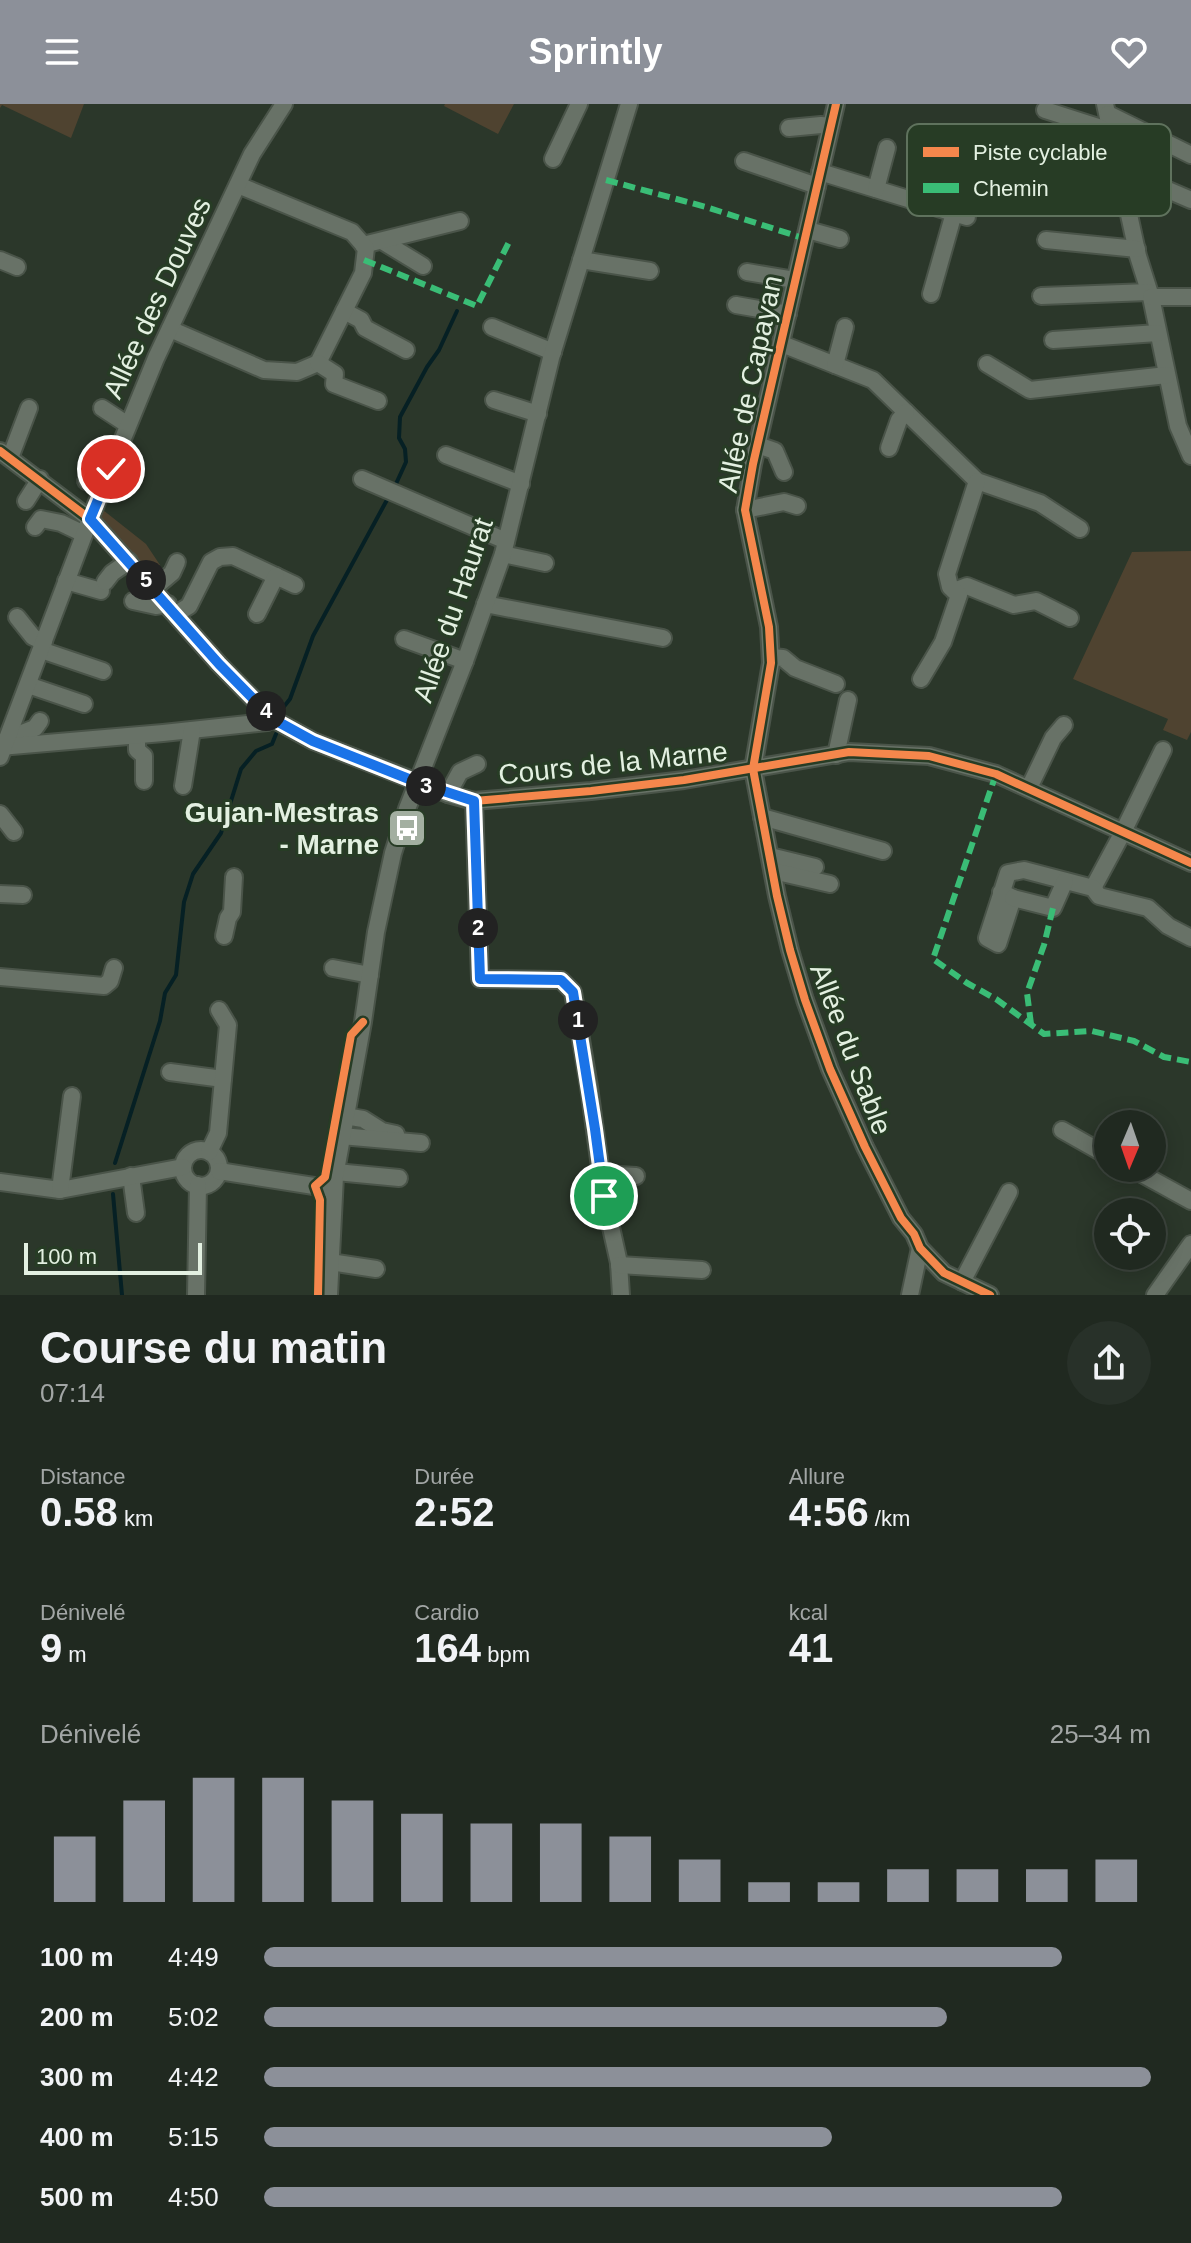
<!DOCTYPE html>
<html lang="fr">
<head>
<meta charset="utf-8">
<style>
	body { margin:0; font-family:Arial,sans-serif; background:#283129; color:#f1f3f6; height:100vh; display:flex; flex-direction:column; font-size:30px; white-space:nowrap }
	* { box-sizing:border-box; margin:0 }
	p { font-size:26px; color:#a2a6a5 }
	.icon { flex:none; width:44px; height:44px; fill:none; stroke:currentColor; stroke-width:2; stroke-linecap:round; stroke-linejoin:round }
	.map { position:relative; height:1191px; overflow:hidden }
	.details { display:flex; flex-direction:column; background:#202920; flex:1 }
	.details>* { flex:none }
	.needle { width:52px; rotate:182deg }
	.controls { position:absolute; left:1094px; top:1006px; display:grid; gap:16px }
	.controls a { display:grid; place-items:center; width:72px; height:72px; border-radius:50%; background:#202920; box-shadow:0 4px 20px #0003,0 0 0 2px #3d453e; font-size:40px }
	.scale { position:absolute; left:24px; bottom:20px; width:178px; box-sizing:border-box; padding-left:8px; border:4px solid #e3f0e1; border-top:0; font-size:22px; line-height:28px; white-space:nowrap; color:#e3f0e1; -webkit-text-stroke:6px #273c25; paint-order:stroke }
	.pin { position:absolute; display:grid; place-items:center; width:68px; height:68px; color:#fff; margin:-34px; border:4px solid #fff; border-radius:50%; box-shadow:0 2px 8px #0007 }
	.km { position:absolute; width:40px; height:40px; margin:-20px; border-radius:50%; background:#222; color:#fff; font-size:22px; line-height:40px; text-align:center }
	.round { display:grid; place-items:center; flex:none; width:84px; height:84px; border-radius:42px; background:#283129 }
	.summary { display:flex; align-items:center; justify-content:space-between; height:136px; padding:0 40px }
	h1 { font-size:44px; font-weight:800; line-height:60px }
	.figures { display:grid; grid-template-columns:repeat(3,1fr); gap:12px; height:136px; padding:8px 40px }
	.figures div { display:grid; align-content:center }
	.figures b { font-size:40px; font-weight:800 }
	.figures small { font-size:22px; font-weight:400 }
	.figures p { font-size:22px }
	.chart { height:224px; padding:16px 40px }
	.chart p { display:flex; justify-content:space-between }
	.chart svg { width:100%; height:144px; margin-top:8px; stroke:#8c9099; stroke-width:6 }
	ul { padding:0 40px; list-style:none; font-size:26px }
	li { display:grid; grid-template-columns:128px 96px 1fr; align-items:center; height:60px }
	li i { height:20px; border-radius:10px; background:#8c9099 }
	header { display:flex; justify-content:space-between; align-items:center; height:104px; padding:0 40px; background:#8c9099; color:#fff; font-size:36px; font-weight:800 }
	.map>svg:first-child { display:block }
</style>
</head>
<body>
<header><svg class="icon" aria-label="menu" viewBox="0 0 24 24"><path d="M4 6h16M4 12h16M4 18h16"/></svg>Sprintly<svg class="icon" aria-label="heart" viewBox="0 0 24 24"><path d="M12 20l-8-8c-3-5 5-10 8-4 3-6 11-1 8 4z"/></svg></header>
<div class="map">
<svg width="1191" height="1191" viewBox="0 0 1191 1191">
	<rect width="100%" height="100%" fill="#2b372a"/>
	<g fill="#4f4330">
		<polygon points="0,0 84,0 71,34 2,1 0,4"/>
		<polygon points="445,0 514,0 498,30 444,2"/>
		<polygon points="103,406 146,440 160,461 148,468 138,455 98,416"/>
		<polygon points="1191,447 1191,628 1187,636 1163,626 1168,615 1073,575 1132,448"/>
	</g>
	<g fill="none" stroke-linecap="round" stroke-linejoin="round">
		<g stroke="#062024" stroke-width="4">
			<polyline points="395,382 406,358 405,345 399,334 400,313 427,263 439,246 457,207"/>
			<polyline points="282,605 290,595 313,532 388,394"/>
			<polyline points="115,1059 160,917 165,889 176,871 184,798 193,770 221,729 241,665 256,647 272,640 276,630"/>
			<polyline points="113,1090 122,1191"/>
		</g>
		<defs>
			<g id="minor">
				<polyline points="836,0 753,360 745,406 769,523 771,559 753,665 777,792 790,846 805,896 830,965 865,1043 901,1114 914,1130 920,1144 944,1169 990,1191"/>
				<polyline points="1105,0 1138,152 1151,193 1178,322 1191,352"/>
				<polyline points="1045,6 1111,27"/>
				<polyline points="1108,10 1191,51"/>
				<polyline points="789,24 821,21 830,22"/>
				<polyline points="553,55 579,0"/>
				<polyline points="744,57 817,82"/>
				<polyline points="1119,65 1191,96"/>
				<polyline points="820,68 967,113"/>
				<polyline points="876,85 887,44"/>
				<polyline points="808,126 840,135"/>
				<polyline points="1046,136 1137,145"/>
				<polyline points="382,137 423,162"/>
				<polyline points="363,141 460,117"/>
				<polyline points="0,156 17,163"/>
				<polyline points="581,156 650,167"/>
				<polyline points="747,168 795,176"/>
				<polyline points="931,190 954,109"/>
				<polyline points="1041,192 1149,188"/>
				<polyline points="1151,193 1191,193"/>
				<polyline points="736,201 788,210"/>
				<polyline points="344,207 361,216 365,224 406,246"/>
				<polyline points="492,223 553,248"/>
				<polyline points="170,225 264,266 297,268 318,259 363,169 366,144 352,128 238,81"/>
				<polyline points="1053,236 1158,229"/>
				<polyline points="782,240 873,276 977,377 1040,399 1080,425"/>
				<polyline points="318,259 335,270 334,280 378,297"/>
				<polyline points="987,260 1030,286 1167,271"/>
				<polyline points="835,261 845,223"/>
				<polyline points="494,296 538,310"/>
				<polyline points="102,304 128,321"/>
				<polyline points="758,341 775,347 784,368"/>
				<polyline points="889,344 899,316 906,308"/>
				<polyline points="0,347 90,415 219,560 273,615 313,637 448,690 474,697 591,687 684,676 849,648 929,652 996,670 1191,759"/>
				<polyline points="446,351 521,380"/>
				<polyline points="10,354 29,304"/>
				<polyline points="362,375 506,437"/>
				<polyline points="86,377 94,364 111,365"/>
				<polyline points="26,397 40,375"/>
				<polyline points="745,406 784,398 797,402"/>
				<polyline points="35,423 41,415 61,419 84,430"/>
				<polyline points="503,450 545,459"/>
				<polyline points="66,477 101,487"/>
				<polyline points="105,478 112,469 129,457"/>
				<polyline points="153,485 172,469 177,458"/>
				<polyline points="954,487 967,482 1014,501 1036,497 1070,514"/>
				<polyline points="133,497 156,502 168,500"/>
				<polyline points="485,500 663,534"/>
				<polyline points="176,510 189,502 211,458 220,453 233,452 295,481"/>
				<polyline points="257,510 276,472"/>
				<polyline points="17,513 33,533 44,538"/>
				<polyline points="404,535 465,557"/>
				<polyline points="41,546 103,567"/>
				<polyline points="771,553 783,554 795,564 836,580"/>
				<polyline points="921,575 943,538 959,491 950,483 947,470 977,377"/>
				<polyline points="28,581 84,600"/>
				<polyline points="137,632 137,646 144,652 144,677"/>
				<polyline points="7,635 35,624 40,617"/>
				<polyline points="0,643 163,629 267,618 273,615"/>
				<polyline points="836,651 848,596"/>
				<polyline points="0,653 90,415 156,254 252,50 284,0"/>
				<polyline points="183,682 192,626"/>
				<polyline points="1029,684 1053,634 1064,621"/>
				<polyline points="448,690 460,668 477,660"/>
				<polyline points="474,697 480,875 561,876 573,888 589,983 604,1092 619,1159 621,1191"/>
				<polyline points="0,710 14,728"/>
				<polyline points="762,713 883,747"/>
				<polyline points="770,752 815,763"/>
				<polyline points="773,767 830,780"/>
				<polyline points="1093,784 1123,728 1163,646"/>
				<polyline points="1001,788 1013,794 998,840 987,834 1008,769 1024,766 1093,784 1099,792 1148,804 1168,822 1191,834"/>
				<polyline points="0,790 23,791"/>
				<polyline points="1013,794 1053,804 1065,777"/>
				<polyline points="224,832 228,814 232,808 234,773"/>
				<polyline points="333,864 370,871"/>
				<polyline points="0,873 104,882 110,877 114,864"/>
				<polyline points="170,968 223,975"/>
				<polyline points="345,1012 363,1015 382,1027 396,1030"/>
				<polyline points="1062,1026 1108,1052"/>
				<polyline points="341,1032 421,1039"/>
				<circle cx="201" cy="1064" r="18"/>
				<polyline points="209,1048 218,1029 228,921 219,906"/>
				<polyline points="1131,1064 1191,1097"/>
				<polyline points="219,1067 333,1085"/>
				<polyline points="336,1068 399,1074"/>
				<polyline points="601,1070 636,1072"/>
				<polyline points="131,1072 136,1109"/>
				<polyline points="0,1078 60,1086 183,1063"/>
				<polyline points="60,1086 72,992"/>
				<polyline points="330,1158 376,1165"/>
				<polyline points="619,1161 702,1166"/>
				<polyline points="962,1178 1009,1088"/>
				<polyline points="196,1191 198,1081"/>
				<polyline points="329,1191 335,1072 363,918 376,828 393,749 407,705 465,557 503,450 551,254 629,0"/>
				<polyline points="910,1191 920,1144"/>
				<polyline points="1155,1191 1191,1140"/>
			</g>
		</defs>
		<use href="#minor" stroke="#4a5449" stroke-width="20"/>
		<use href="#minor" stroke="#687267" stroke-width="16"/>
		<g stroke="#3abd76" stroke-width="6" stroke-dasharray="12 6" stroke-linecap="butt">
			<polyline points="606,76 706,103 806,135"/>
			<polyline points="364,156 477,202 509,138"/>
			<polyline points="996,670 933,855 967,879 996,895 1044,930 1092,927 1134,937 1164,953 1191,958"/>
			<polyline points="1031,920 1027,889 1044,841 1053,804"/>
		</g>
		<defs>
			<g id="cycleway">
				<polyline points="836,0 753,360 745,406 769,523 771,559 753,665 777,792 790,846 805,896 830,965 865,1043 901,1114 914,1130 920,1144 944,1169 990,1191"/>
				<polyline points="0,347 90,415 219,560 273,615 313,637 448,690 474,697 591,687 684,676 849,648 929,652 996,670 1191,759"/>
				<polyline points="318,1191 320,1096 315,1082 325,1073 351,931 363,918"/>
			</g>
		</defs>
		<use href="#cycleway" stroke="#273c25" stroke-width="13"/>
		<use href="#cycleway" stroke="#f5874c" stroke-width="8"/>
	</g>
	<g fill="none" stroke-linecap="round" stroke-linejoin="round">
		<defs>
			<polyline id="route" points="111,365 90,415 219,560 273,615 313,637 419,679 474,697 480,875 561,876 573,888 595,1025 604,1092"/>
		</defs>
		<use href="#route" stroke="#fff" stroke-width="16"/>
		<use href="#route" stroke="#1a73e8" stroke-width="10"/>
	</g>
	<defs>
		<symbol id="bus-square" viewBox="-11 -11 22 22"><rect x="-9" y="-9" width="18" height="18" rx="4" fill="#a3afa1" stroke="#273c25"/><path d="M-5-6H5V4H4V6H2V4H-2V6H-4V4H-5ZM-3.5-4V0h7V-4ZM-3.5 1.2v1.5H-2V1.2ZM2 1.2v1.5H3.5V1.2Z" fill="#fff"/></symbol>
	</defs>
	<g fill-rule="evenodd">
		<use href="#bus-square" x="385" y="702" width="44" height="44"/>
	</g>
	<g text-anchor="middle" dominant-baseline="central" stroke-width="6" stroke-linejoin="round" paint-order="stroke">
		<g font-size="28" fill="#e3f0e1" stroke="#273c25">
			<text transform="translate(157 194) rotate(-65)">Allée des Douves</text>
			<text transform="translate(750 280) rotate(-78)">Allée de Capayan</text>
			<text transform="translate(453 506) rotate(-71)">Allée du Haurat</text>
			<text transform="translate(613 659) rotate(-6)">Cours de la Marne</text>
			<text transform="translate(851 945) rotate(69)">Allée du Sable</text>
		</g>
		<g font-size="28" font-weight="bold" fill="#e3f0e1" stroke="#273c25" text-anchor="end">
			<text x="379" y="708">Gujan-Mestras<tspan x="379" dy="32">- Marne</tspan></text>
		</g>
	</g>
	<rect x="907" y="20" width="264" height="92" rx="12" fill="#273c25" stroke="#5f725d" stroke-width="2"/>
	<rect x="923" y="43" width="36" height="10" fill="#f5874c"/>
	<rect x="923" y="79" width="36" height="10" fill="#3abd76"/>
	<g font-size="22" fill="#e3f0e1">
		<text x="973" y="56">Piste cyclable</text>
		<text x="973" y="92">Chemin</text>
	</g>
</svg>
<div class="controls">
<a><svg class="needle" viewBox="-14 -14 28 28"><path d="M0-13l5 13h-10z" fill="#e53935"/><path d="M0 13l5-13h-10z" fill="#a2a6a5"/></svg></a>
<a><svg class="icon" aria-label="locate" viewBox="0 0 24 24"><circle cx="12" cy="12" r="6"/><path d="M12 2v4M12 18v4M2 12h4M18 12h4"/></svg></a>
</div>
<div class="scale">100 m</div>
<div class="pin" style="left:604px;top:1092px;background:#1e9e55"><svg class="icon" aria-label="arrive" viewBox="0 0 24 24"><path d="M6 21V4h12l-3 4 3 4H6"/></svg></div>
<div class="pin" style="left:111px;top:365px;background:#d93025"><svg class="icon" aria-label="check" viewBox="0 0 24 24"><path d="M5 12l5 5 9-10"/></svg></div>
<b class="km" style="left:578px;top:916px">1</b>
<b class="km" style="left:478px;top:824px">2</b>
<b class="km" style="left:426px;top:682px">3</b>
<b class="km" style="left:266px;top:607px">4</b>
<b class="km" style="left:146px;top:476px">5</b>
</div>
<section class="details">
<div class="summary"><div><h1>Course du matin</h1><p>07:14</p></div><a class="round"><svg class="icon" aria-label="share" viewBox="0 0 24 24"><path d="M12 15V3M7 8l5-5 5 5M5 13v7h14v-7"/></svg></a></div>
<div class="figures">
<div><p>Distance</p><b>0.58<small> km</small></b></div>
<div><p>Durée</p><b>2:52</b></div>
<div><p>Allure</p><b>4:56<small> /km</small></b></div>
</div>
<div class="figures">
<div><p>Dénivelé</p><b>9<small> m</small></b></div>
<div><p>Cardio</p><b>164<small> bpm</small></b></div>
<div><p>kcal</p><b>41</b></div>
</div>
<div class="chart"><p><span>Dénivelé</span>25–34 m</p>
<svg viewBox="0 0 160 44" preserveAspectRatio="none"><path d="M5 44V24M15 44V13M25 44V6M35 44V6M45 44V13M55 44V17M65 44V20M75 44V20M85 44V24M95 44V31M105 44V38M115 44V38M125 44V34M135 44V34M145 44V34M155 44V31"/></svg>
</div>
<ul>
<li><b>100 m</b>4:49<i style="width:90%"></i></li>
<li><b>200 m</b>5:02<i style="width:77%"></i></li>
<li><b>300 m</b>4:42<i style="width:100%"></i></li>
<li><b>400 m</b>5:15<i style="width:64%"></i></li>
<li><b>500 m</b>4:50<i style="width:90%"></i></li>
</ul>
</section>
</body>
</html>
